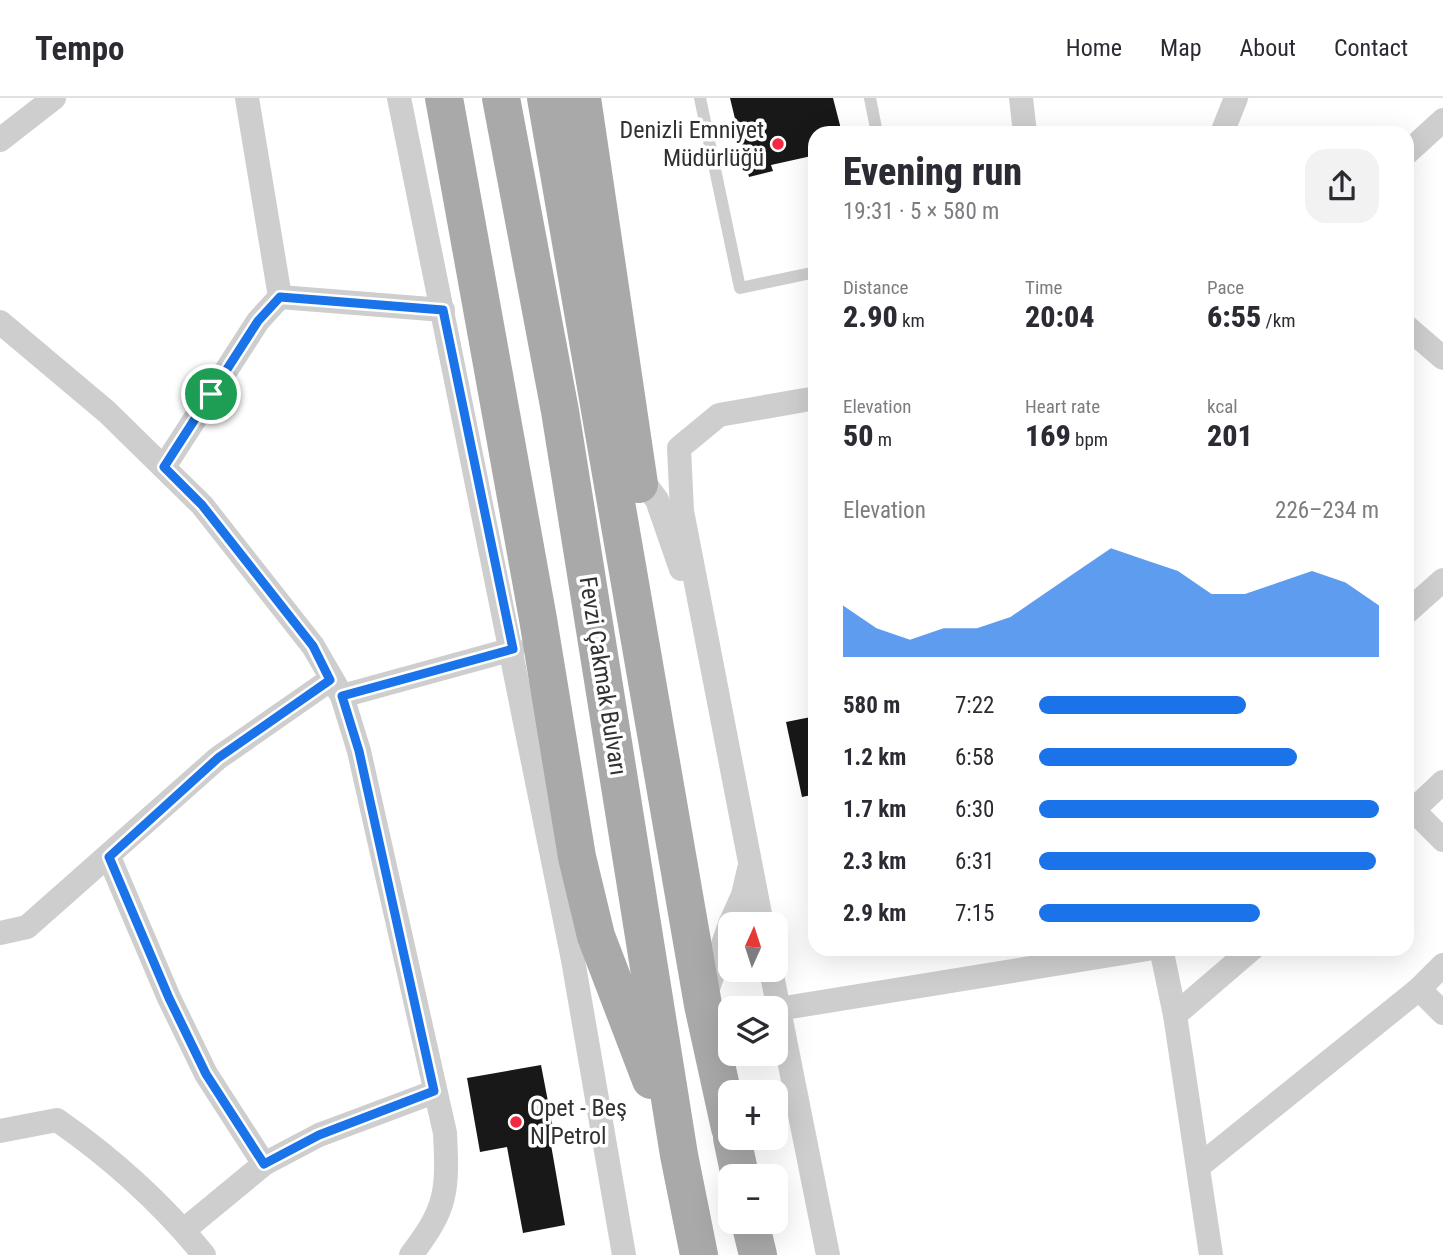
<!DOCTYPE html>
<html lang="en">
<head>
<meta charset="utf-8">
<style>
	body { margin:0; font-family:"Roboto Condensed",sans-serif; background:#f2f2f3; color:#2b2b33; height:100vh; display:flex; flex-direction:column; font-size:26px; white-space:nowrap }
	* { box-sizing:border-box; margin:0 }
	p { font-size:23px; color:#7c7c81 }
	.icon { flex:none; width:38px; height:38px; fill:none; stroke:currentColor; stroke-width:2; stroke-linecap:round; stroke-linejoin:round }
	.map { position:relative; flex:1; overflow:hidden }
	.details { position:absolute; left:808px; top:28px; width:606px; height:830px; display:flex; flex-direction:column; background:#fff; border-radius:21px; box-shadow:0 7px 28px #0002 }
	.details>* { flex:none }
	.needle { width:46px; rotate:3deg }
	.buttons { position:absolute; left:718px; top:814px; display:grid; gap:14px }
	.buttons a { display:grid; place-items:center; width:70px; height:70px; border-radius:14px; background:#fff; box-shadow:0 7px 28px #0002; font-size:35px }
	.pin { position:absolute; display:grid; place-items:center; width:60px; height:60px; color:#fff; margin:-30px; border:4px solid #fff; border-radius:50%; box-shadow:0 2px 7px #0007 }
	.round { display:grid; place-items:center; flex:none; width:74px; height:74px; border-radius:21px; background:#f2f2f3 }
	.summary { display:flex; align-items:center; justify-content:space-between; height:119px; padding:0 35px }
	h1 { font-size:38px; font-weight:800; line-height:52px }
	.figures { display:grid; grid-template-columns:repeat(3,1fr); gap:10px; height:119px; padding:7px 35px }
	.figures div { display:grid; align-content:center }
	.figures b { font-size:30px; font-weight:800 }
	.figures small { font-size:19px; font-weight:400 }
	.figures p { font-size:19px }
	.chart { height:196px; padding:14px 35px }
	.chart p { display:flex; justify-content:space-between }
	.chart svg { width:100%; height:126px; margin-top:7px; fill:#1a73e8; opacity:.7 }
	ul { padding:0 35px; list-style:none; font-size:23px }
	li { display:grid; grid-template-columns:112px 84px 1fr; align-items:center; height:52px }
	li i { height:18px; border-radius:9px; background:#1a73e8 }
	header { display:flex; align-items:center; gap:42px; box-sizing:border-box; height:98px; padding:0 35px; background:#fff; border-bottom:2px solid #e1e1e2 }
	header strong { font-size:33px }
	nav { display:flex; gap:38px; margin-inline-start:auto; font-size:24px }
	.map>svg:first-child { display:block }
</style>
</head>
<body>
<header>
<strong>Tempo</strong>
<nav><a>Home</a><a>Map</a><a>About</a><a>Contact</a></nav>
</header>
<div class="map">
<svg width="1443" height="1157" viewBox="0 0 1443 1157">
	<rect width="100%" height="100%" fill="#fff"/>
	<g fill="#181818">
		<polygon points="730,0 833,0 842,35 816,35 816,57 771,67 773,73 749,79"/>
		<polygon points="816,618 816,696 802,699 786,624"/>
		<polygon points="541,967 555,1040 550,1041 565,1127 523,1135 507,1049 480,1054 467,980"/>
	</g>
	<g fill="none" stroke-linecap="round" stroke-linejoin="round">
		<g stroke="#cecece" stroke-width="12">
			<polyline points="700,0 740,190 816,174"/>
			<polyline points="870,0 877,35"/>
		</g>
		<g stroke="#cecece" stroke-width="24">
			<polyline points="399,0 573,862 624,1157"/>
			<polyline points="1021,0 1025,35"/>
			<polyline points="1222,35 1236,0"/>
			<polyline points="0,42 54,0"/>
			<polyline points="1407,55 1443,22"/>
			<polyline points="280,199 443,212"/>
			<path d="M0,224L107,314L202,407L313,548L342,598L359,653L445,1035C448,1094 447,1110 411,1157"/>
			<polyline points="1407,229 1443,260"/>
			<polyline points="164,369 258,223 280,199 247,0"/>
			<polyline points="637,375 657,402 681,471"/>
			<polyline points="1407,514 1443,482"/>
			<polyline points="342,598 513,551"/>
			<polyline points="1407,706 1443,742"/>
			<polyline points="1407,718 1443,684"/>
			<polyline points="109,759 169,900 206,976 264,1066"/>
			<polyline points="730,826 743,797 749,771"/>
			<polyline points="762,826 682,413 679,350 719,317 816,300"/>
			<polyline points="0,835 27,829 218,660 330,582"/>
			<polyline points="1161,850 1175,917 1211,1157"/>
			<polyline points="771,872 828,1157"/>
			<polyline points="1419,891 1443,915"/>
			<polyline points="705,899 730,826"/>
			<polyline points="778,911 1154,850"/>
			<polyline points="1175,917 1253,850"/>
			<path d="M0,1033L57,1022C113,1061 161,1104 204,1157"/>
			<polyline points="1198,1069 1419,891 1443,867"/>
			<polyline points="184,1132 264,1066 319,1037 434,994"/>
		</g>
		<g stroke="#a9a9a9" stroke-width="38">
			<polyline points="444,0 538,521 577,759 596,838 651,982"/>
			<polyline points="501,0 560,313 679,1057 699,1157"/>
			<polyline points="546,0 703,907 730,1030"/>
			<polyline points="582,0 639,386"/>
			<polyline points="732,1040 740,1078"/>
			<polyline points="750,1124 758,1157"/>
		</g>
	</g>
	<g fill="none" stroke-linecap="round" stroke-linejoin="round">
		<defs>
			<polygon id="route" points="280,199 443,212 513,551 342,598 359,653 434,993 319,1037 264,1066 206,976 169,900 109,759 218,660 330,582 313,548 202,407 164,369 258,223"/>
		</defs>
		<use href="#route" stroke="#fff" stroke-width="14"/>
		<use href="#route" stroke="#1a73e8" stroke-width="9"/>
	</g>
	<g fill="#f22940" stroke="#fff" stroke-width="2.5">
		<circle cx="778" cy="46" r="7"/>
		<circle cx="516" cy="1024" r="7"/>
	</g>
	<g text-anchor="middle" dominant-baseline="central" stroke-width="7" stroke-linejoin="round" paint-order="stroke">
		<g font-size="24" fill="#313131" stroke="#fff" text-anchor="end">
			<text x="764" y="32">Denizli Emniyet<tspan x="764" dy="28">Müdürlüğü</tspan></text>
			<text x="530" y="1010" text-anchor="start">Opet - Beş<tspan x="530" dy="28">N Petrol</tspan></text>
		</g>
		<g font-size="24" fill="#313131" stroke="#fff">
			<text transform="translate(603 578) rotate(81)">Fevzi Çakmak Bulvarı</text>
		</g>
	</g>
</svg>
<div class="buttons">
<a><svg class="needle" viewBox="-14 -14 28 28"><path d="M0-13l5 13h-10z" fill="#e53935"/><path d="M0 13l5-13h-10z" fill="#7c7c81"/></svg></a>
<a><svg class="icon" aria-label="layers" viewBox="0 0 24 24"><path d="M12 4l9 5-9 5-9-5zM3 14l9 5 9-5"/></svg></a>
<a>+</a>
<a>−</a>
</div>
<div class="pin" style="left:211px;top:296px;background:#1e9e55"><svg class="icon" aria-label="arrive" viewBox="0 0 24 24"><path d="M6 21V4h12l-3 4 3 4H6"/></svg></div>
<section class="details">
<div class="summary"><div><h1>Evening run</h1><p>19:31 · 5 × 580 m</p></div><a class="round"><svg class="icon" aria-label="share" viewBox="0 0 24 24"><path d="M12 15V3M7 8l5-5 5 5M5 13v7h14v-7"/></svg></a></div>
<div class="figures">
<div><p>Distance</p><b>2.90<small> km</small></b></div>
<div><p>Time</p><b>20:04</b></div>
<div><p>Pace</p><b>6:55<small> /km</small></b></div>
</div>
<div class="figures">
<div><p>Elevation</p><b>50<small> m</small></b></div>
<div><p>Heart rate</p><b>169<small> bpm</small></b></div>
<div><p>kcal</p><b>201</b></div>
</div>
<div class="chart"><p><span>Elevation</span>226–234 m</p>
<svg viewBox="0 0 160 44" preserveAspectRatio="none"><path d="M0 44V26L10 34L20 38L30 34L40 34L50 30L60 22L70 14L80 6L90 10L100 14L110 22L120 22L130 18L140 14L150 18L160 26V44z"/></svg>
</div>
<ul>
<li><b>580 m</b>7:22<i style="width:61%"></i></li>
<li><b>1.2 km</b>6:58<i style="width:76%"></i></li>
<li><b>1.7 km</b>6:30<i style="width:100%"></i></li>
<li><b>2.3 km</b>6:31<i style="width:99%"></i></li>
<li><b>2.9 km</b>7:15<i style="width:65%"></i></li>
</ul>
</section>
</div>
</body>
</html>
